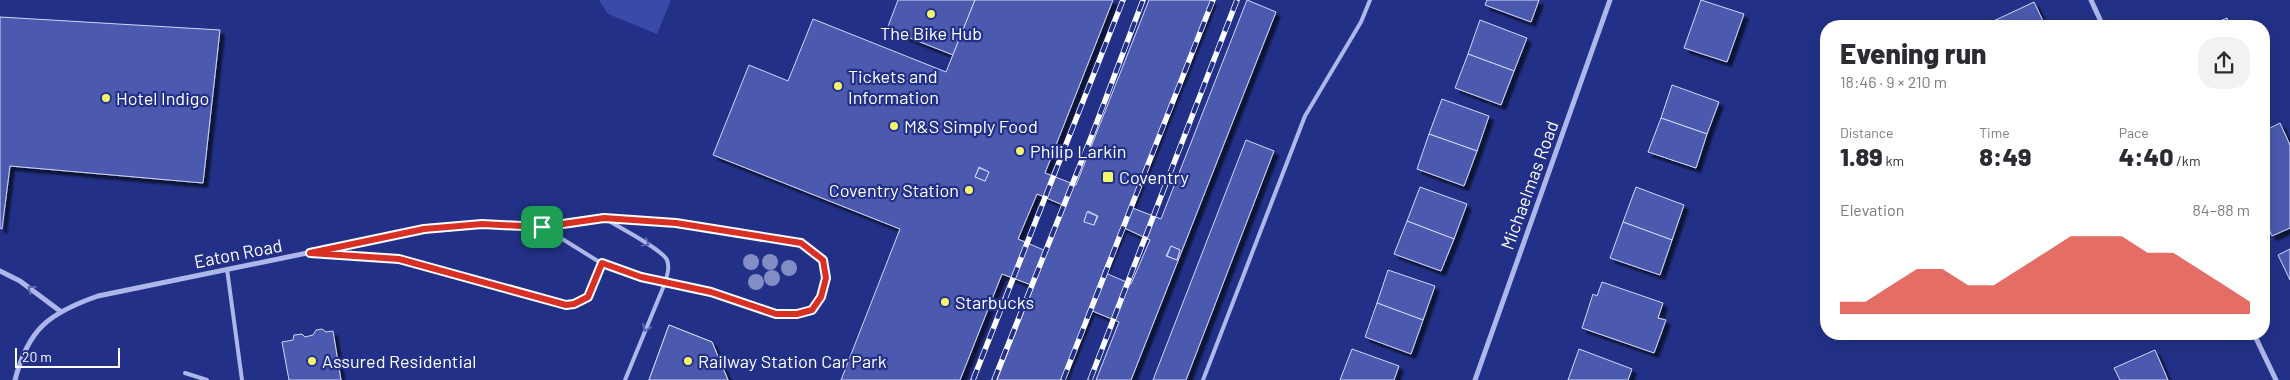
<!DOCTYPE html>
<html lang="en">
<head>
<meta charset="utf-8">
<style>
	body { margin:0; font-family:Barlow,sans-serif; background:#f2f2f3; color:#2b2b33; height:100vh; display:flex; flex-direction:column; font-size:19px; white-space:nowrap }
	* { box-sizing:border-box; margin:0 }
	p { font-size:16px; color:#7c7c81 }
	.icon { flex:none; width:28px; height:28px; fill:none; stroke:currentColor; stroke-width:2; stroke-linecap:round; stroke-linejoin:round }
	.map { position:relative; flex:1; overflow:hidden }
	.side { position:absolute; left:1820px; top:20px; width:450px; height:320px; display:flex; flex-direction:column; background:#fff; border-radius:20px; box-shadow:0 5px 20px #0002 }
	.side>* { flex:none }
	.scale { position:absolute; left:15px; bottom:12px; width:105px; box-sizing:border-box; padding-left:5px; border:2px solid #fff; border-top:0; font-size:14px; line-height:18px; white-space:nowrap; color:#fff; -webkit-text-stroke:4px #223187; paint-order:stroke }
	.pin { position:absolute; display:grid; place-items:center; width:42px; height:42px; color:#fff; margin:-21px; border-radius:10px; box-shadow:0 2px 8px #0006 }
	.round { display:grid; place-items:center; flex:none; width:52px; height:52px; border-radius:20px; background:#f2f2f3 }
	.summary { display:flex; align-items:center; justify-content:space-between; height:85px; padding:0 20px }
	h1 { font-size:28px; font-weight:800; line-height:38px }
	.metrics { display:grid; grid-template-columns:repeat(3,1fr); gap:8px; height:85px; padding:5px 20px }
	.metrics div { display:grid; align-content:center }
	.metrics b { font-size:25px; font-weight:800 }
	.metrics small { font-size:14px; font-weight:400 }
	.metrics p { font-size:14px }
	.chart { height:140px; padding:10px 20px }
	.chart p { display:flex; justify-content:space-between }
	.chart svg { width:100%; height:90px; margin-top:5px; fill:#d93025; opacity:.7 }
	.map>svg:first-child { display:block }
</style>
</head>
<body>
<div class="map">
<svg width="2290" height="380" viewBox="0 0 2290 380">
	<defs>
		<filter id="shadow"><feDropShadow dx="4.5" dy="4.5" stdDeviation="1" flood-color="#0009"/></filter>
	</defs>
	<rect width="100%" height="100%" fill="#223187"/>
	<polygon fill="#394ba6" points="599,0 671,0 657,34 608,14"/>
	<g fill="#4b5aaf" stroke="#d1d7f7" fill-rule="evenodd" filter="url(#shadow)">
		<polygon points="898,0 975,0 953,55 887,29"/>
		<path d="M975,0H1113L1045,173L1076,185L1149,0H1212L1130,207L1161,219L1247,0L1276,12L1131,380H1096L1119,322L1090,310L1062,380H997L1034,286L1002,274L960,380H841L900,229L713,155L749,65L788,81L813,19L946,72ZM1037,194L1065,206L1046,251L1018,239ZM1122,227L1150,240L1131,284L1103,272Z"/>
		<polygon points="1487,0 1539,0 1531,22 1485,5"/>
		<polygon points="1701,0 1744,14 1727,62 1684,48"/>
		<polygon points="2034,2 2044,23 2036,26 1986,26 1985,25"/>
		<polygon points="0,17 220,30 203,183 10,166 2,229 0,228"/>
		<polygon points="2227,18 2230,26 2209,26"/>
		<polygon points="1480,20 1527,38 1514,71 1468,54"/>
		<polygon points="1468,54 1514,71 1501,105 1455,88"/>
		<polygon points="1672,85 1719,102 1707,134 1661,118"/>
		<polygon points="1442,99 1489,116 1477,151 1429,134"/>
		<polygon points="1661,118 1707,134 1696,168 1648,152"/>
		<polygon points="2280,123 2290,145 2290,228 2272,236 2264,219 2264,131"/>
		<polygon points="1429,134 1477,151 1464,186 1417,169"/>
		<polygon points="1246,140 1274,151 1186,380 1153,380"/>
		<polygon points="979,167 989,172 985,181 975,177"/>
		<polygon points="979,168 989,172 985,181 975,177"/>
		<polygon points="1420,187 1467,204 1454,239 1407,221"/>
		<polygon points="1636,187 1684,205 1672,240 1623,222"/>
		<polygon points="1088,211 1098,216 1094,225 1084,221"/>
		<polygon points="1087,212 1097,216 1094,225 1084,222"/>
		<polygon points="1407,221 1454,239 1441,271 1394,254"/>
		<polygon points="1623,222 1672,240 1660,275 1610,258"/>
		<polygon points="1171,246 1180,250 1177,260 1166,256"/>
		<polygon points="1171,246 1180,250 1177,260 1167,256"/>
		<polygon points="2290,249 2290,280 2278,255"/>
		<polygon points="1388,270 1435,286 1423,320 1377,303"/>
		<polygon points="1602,282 1663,303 1658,318 1666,320 1654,353 1582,328 1593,294 1597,296"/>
		<polygon points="1377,303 1423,320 1411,354 1365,337"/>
		<polygon points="669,325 712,342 728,380 649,380"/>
		<polygon points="669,325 712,342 728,380 649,380"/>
		<polygon points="322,329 326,332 333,331 341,380 289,380 282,342 293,340 294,335 302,334 305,337 313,335 316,330"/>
		<polygon points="1352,349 1399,366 1394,380 1340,380"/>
		<polygon points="1579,349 1632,369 1628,380 1568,380"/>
		<polygon points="2155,350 2168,380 2120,380 2114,368"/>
	</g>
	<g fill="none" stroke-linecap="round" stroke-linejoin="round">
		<g stroke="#adb7ea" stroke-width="4">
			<polygon points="604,218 675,223 801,243 823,259 826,278 821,297 812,310 797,315 777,315 711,292 641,277 601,263 543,227"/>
			<path d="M606,219C618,227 662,249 667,260C670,268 667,275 665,283L625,380"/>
			<polyline points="313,253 399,259 566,305 574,304 588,297 601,263"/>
			<polyline points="227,269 242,380"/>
			<polyline points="185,373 207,380"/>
			<polyline points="1203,380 1305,116 1361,22 1370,0"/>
		</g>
		<g stroke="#adb7ea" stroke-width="5">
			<polyline points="2091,0 2103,26"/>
			<polyline points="0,271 20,281 60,311"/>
			<polyline points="2254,334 2276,380"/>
			<path d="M15,380C28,329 49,313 98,296L424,229L483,224L543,227"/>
			<polyline points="1475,380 1610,0"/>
		</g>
		<defs>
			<g id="rail">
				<polyline points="973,380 1123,0"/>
				<polyline points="994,380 1092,135 1143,0"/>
				<polyline points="1063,380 1213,0"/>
				<polyline points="1090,380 1237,0"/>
			</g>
		</defs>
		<use href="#rail" stroke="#fff" stroke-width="5.5"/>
		<use href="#rail" stroke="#223187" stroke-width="4" stroke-dasharray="11" stroke-linecap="butt"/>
	</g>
	<g fill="#828cc5">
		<circle cx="751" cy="262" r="8"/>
		<circle cx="770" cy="262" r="8"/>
		<circle cx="789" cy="268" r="8"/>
		<circle cx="772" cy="278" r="8"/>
		<circle cx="756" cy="282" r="8"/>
	</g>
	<defs><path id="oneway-chevron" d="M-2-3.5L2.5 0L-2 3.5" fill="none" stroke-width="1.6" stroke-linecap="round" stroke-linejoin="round" transform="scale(1.25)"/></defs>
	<g stroke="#5a67af">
		<use href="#oneway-chevron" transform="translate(646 243) rotate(29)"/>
		<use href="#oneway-chevron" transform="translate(31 289) rotate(-143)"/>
		<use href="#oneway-chevron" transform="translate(646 328) rotate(113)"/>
	</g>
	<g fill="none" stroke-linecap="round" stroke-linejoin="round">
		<defs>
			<polygon id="route" points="604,218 676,223 801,243 823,260 826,278 821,297 812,310 797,314 776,314 711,292 641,277 602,263 588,297 574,304 566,305 399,259 310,253 424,229 482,224 542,227"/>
		</defs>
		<use href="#route" stroke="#fff" stroke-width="10"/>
		<use href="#route" stroke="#d93025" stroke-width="6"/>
	</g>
	<g fill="#f5f56f" stroke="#223187" stroke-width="2">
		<circle cx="931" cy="14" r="5"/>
		<circle cx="838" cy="86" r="5"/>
		<circle cx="106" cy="98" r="5"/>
		<circle cx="894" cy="126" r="5"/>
		<circle cx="1020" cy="151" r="5"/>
		<rect x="1102" y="171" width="12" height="12" rx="2.5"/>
		<circle cx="969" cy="190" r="5"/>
		<circle cx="945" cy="302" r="5"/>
		<circle cx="312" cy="361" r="5"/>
		<circle cx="688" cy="361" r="5"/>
	</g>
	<g text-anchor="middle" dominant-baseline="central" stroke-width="4.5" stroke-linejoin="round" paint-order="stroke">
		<g font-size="18" fill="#fff" stroke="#223187" text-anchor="start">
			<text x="931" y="33" text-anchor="middle">The Bike Hub</text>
			<text x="848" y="76">Tickets and<tspan x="848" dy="21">Information</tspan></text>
			<text x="116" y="98">Hotel Indigo</text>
			<text x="904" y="126">M&amp;S Simply Food</text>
			<text x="1030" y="151">Philip Larkin</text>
			<text x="1119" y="177">Coventry</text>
			<text x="959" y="190" text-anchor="end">Coventry Station</text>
			<text x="955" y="302">Starbucks</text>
			<text x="322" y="361">Assured Residential</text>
			<text x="698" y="361">Railway Station Car Park</text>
		</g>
		<g font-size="18" fill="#fff" stroke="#223187">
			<text transform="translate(1529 185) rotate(-70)">Michaelmas Road</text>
			<text transform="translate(238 253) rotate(-11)">Eaton Road</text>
		</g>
	</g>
</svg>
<div class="scale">20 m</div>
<div class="pin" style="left:542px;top:227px;background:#1e9e55"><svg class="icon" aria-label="arrive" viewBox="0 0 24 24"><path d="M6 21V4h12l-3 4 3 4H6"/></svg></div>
<section class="side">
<div class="summary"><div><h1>Evening run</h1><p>18:46 · 9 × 210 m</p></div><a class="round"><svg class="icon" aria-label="share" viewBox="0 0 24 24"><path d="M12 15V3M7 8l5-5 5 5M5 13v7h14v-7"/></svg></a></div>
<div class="metrics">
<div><p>Distance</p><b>1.89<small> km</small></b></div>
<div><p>Time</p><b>8:49</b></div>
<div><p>Pace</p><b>4:40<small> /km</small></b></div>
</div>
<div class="chart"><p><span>Elevation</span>84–88 m</p>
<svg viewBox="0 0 160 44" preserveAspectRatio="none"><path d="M0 44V38L10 38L20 30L30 22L40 22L50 30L60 30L70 22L80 14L90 6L100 6L110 6L120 14L130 14L140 22L150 30L160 38V44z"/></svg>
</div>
</section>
</div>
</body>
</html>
